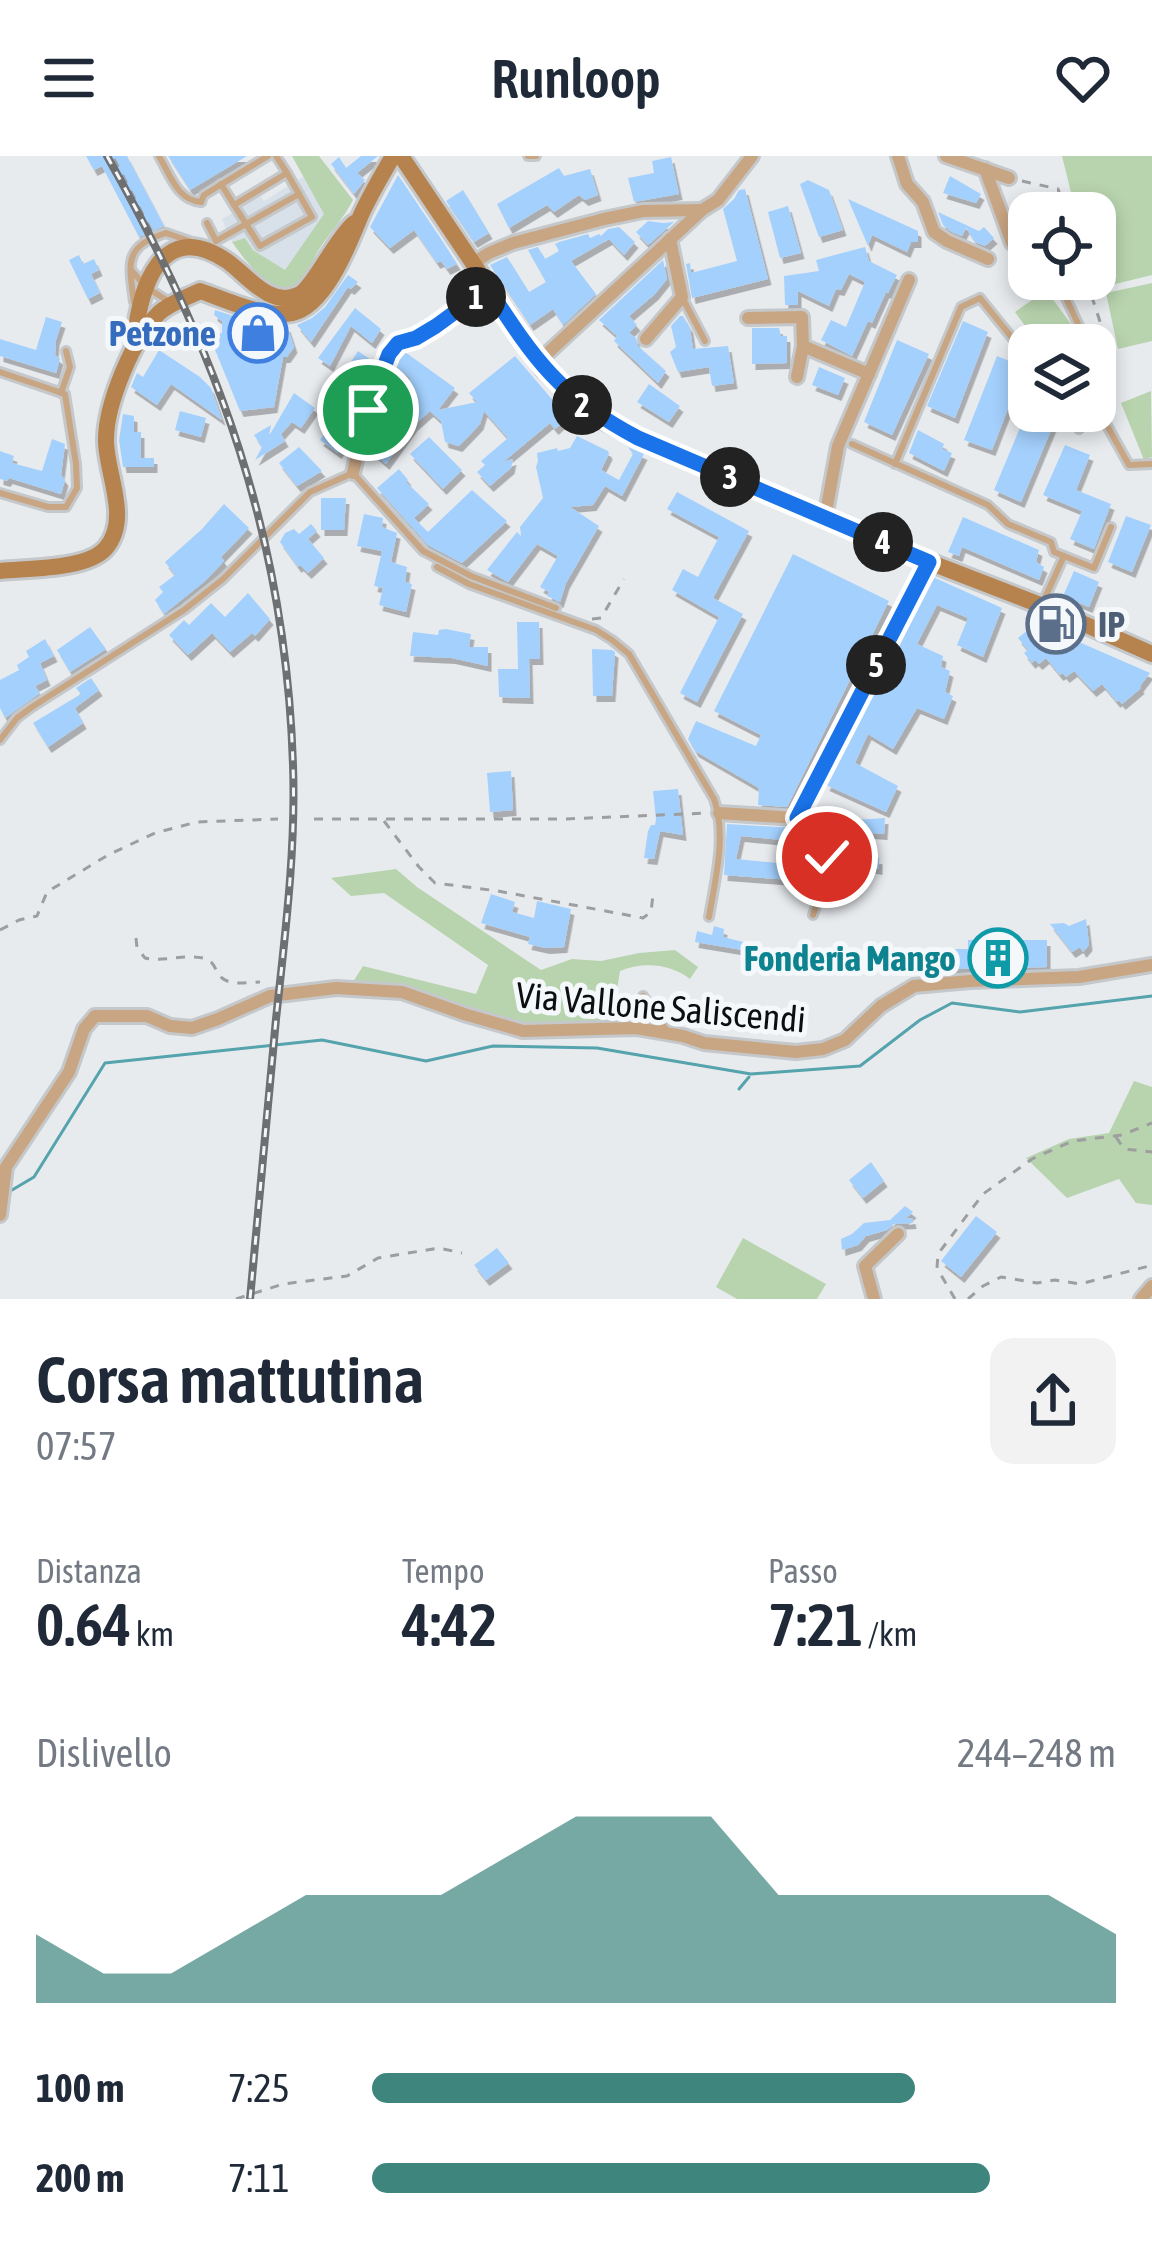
<!DOCTYPE html>
<html lang="it">
<head>
<meta charset="utf-8">
<style>
	body { margin:0; font-family:"Asap Condensed",sans-serif; background:#f2f2f3; color:#1f2937; height:100vh; display:flex; flex-direction:column; font-size:45px; white-space:nowrap }
	* { box-sizing:border-box; margin:0 }
	p { font-size:39px; color:#747a83 }
	.icon { flex:none; width:66px; height:66px; fill:none; stroke:currentColor; stroke-width:2; stroke-linecap:round; stroke-linejoin:round }
	.map { position:relative; height:1143px; overflow:hidden }
	.side { display:flex; flex-direction:column; background:#fff; flex:1 }
	.side>* { flex:none }
	.buttons { position:absolute; left:1008px; top:36px; display:grid; gap:24px }
	.buttons a { display:grid; place-items:center; width:108px; height:108px; border-radius:24px; background:#fff; box-shadow:0 6px 18px #0003; font-size:60px }
	.pin { position:absolute; display:grid; place-items:center; width:102px; height:102px; color:#fff; margin:-51px; border:6px solid #fff; border-radius:50%; box-shadow:0 3px 12px #0007 }
	.km { position:absolute; width:60px; height:60px; margin:-30px; border-radius:50%; background:#222; color:#fff; font-size:33px; line-height:60px; text-align:center }
	.round { display:grid; place-items:center; flex:none; width:126px; height:126px; border-radius:24px; background:#f2f2f3 }
	.head { display:flex; align-items:center; justify-content:space-between; height:204px; padding:0 36px }
	h1 { font-size:66px; font-weight:600; line-height:90px }
	.figures { display:grid; grid-template-columns:repeat(3,1fr); gap:18px; height:204px; padding:12px 36px }
	.figures div { display:grid; align-content:center }
	.figures b { font-size:60px; font-weight:600 }
	.figures small { font-size:33px; font-weight:400 }
	.figures p { font-size:33px }
	.chart { height:336px; padding:24px 36px }
	.chart p { display:flex; justify-content:space-between }
	.chart svg { width:100%; height:216px; margin-top:12px; fill:#3e857e; opacity:.7 }
	ul { padding:0 36px; list-style:none; font-size:39px }
	li { display:grid; grid-template-columns:192px 144px 1fr; align-items:center; height:90px }
	li i { height:30px; border-radius:15px; background:#3e857e }
	header { display:flex; justify-content:space-between; align-items:center; height:156px; padding:0 36px; background:#fff; font-size:54px; font-weight:600 }
	.map>svg:first-child { display:block }
</style>
</head>
<body>
<header><svg class="icon" aria-label="menu" viewBox="0 0 24 24"><path d="M4 6h16M4 12h16M4 18h16"/></svg>Runloop<svg class="icon" aria-label="heart" viewBox="0 0 24 24"><path d="M12 20l-8-8c-3-5 5-10 8-4 3-6 11-1 8 4z"/></svg></header>
<div class="map">
<svg width="1152" height="1143" viewBox="0 0 1152 1143">
	<defs>
		<filter id="shadow"><feDropShadow dx="3.5" dy="6" stdDeviation="0" flood-color="#0004"/></filter>
	</defs>
	<rect width="100%" height="100%" fill="#e8ebee"/>
	<polygon fill="#d8e0e9" points="304,20 325,58 285,114 253,94 245,82 232,86 222,63 260,40 264,45"/>
	<g fill="#b8d4ae">
		<path d="M292,0H319L353,44C344,62 331,75 320,92C313,102 309,118 300,126C275,147 244,103 232,86L245,82L253,94L285,114L324,58Z"/>
		<polygon points="1062,0 1152,0 1152,119 1095,133 1092,123 1095,123 1095,57 1076,57"/>
		<polygon points="1152,127 1152,185 1118,193 1106,137"/>
		<polygon points="1046,134 1085,187 1082,189 1039,189 1015,156"/>
		<polygon points="1151,235 1152,301 1144,304 1121,247"/>
		<path d="M396,713L417,731L541,814L572,803L601,805L639,797L675,794L698,811L690,823C671,808 643,805 620,815L617,834L622,859L637,868L530,870L404,832L351,829L363,810L476,838L488,809L384,737L351,740L331,722Z"/>
		<polygon points="1134,925 1152,931 1152,1049 1136,1047 1119,1023 1067,1042 1026,1002 1069,983 1109,977"/>
		<polygon points="743,1082 826,1128 817,1143 737,1143 716,1131"/>
	</g>
	<g fill="none" stroke-linecap="round" stroke-linejoin="round">
		<g stroke="#54a3ad" stroke-width="3">
			<polyline points="739,933 749,921"/>
			<polyline points="7,1037 34,1021 105,907 322,884 426,905 493,890 597,892 751,918 860,910 920,864 952,847 1020,856 1152,840"/>
		</g>
	</g>
	<g fill="#a4d0fd" fill-rule="evenodd" filter="url(#shadow)">
		<polygon points="86,0 127,0 164,70 139,81 102,10 94,14"/>
		<polygon points="168,0 247,0 190,34"/>
		<polygon points="361,0 378,0 357,17 365,24 354,38 331,8 339,1 346,12"/>
		<polygon points="671,1 679,38 634,46 628,22 654,17 652,5"/>
		<polygon points="559,12 564,20 590,13 598,39 585,44 579,39 554,56 547,49 509,72 497,48"/>
		<polygon points="398,19 441,83 457,108 447,113 441,105 437,107 414,74 390,92 370,71"/>
		<polygon points="950,20 981,38 976,47 943,37"/>
		<polygon points="808,24 829,34 843,74 819,81 800,28"/>
		<polygon points="745,33 768,123 692,142 686,108 690,107 691,117 737,105 723,53 734,43 739,34"/>
		<polygon points="463,34 489,77 474,86 446,45"/>
		<polygon points="848,43 918,75 918,86 911,86 907,96 872,79 868,90"/>
		<polygon points="788,50 801,97 780,102 768,56"/>
		<polygon points="938,56 979,75 984,71 994,82 985,90 975,86 966,72 962,80 952,76 943,69"/>
		<polygon points="648,65 663,67 674,66 648,89 636,76"/>
		<polygon points="619,71 635,86 624,99 609,83 571,105 596,138 563,169 553,153 530,169 490,109 507,101 529,136 546,126 528,94 538,91 545,103 559,95 555,88 559,86 588,78 590,82 599,78 601,80 608,73"/>
		<polygon points="865,91 869,105 897,119 888,137 886,136 872,167 868,165 852,200 821,184 831,164 846,171 865,126 849,118 841,134 836,133 829,150 798,135 798,149 785,149 784,120 819,115 816,104"/>
		<polygon points="79,99 83,108 94,103 99,114 91,118 100,137 88,143 69,104"/>
		<polygon points="663,104 667,123 655,138 629,160 637,169 629,177 636,182 638,190 666,215 658,227 614,185 617,180 599,164"/>
		<polygon points="348,119 358,126 351,133 348,131 311,186 297,169 312,162 325,151"/>
		<polygon points="355,152 381,173 372,187 351,170 330,210 318,202"/>
		<polygon points="215,154 255,167 287,170 294,191 287,201 283,201 274,251 240,255 209,179 222,177 222,165 214,159"/>
		<polygon points="680,160 683,160 690,172 693,193 728,190 734,227 712,230 709,211 678,216 670,196 676,191 671,170"/>
		<polygon points="46,161 62,166 56,184 55,199 60,203 56,217 0,200 0,183 36,194"/>
		<polygon points="963,165 988,176 955,262 927,250"/>
		<polygon points="752,172 779,172 781,180 787,180 787,207 752,208"/>
		<polygon points="897,184 929,198 892,279 864,266"/>
		<polygon points="159,194 200,221 211,232 222,264 171,228 157,249 131,231 137,217 143,221"/>
		<polygon points="358,195 374,206 365,227 345,258 326,244"/>
		<polygon points="405,196 455,232 438,254 477,246 469,237 515,200 556,248 559,247 572,258 555,273 550,267 503,306 513,303 511,312 490,330 477,316 485,309 481,305 508,282 484,255 480,268 459,290 445,286 441,265 430,255 414,269 386,308 369,293 372,279 393,255 382,247 389,236 387,233 392,226 411,223 395,210"/>
		<polygon points="997,200 1024,211 992,294 964,284"/>
		<polygon points="819,211 845,222 838,239 812,229"/>
		<polygon points="649,228 680,250 669,266 637,246"/>
		<polygon points="294,237 315,252 301,272 292,266 281,278 285,285 255,304 262,291 254,279 271,269 269,280"/>
		<polygon points="180,255 206,262 201,281 175,274"/>
		<polygon points="1027,255 1039,255 1056,262 1021,346 994,334"/>
		<polygon points="123,258 134,260 134,276 141,276 141,302 154,302 154,311 123,311 119,284"/>
		<polygon points="333,266 351,279 338,297 320,284"/>
		<polygon points="918,274 944,288 942,293 952,297 944,315 909,297"/>
		<polygon points="577,280 608,295 609,298 601,314 619,324 633,298 628,291 644,298 622,340 605,330 593,349 570,351 599,370 566,427 560,446 547,440 549,436 540,431 558,400 537,388 508,426 487,414 517,376 521,380 520,371 543,342 536,311 538,305 537,297 557,292 558,295 570,292"/>
		<polygon points="429,281 462,314 443,333 410,298"/>
		<polygon points="52,283 65,288 61,319 65,324 61,338 9,322 7,325 0,323 0,295 14,300 12,307 42,315"/>
		<polygon points="1065,289 1090,299 1076,334 1111,348 1094,393 1070,383 1082,355 1043,339"/>
		<polygon points="299,291 322,315 297,330 279,307"/>
		<polygon points="399,313 408,324 406,326 429,348 414,362 428,376 472,334 507,365 462,407 428,389 377,332"/>
		<polygon points="677,336 749,375 713,442 743,458 697,546 680,537 719,461 672,434 683,413 698,421 719,381 667,353"/>
		<polygon points="321,342 346,342 344,374 321,374"/>
		<polygon points="224,348 249,372 221,401 224,405 205,425 164,458 155,444 163,436 159,431 175,419 165,406 202,373"/>
		<polygon points="364,358 383,362 382,371 397,377 391,406 407,411 405,426 412,428 406,456 379,449 383,432 374,430 382,395 357,390"/>
		<polygon points="1126,360 1151,369 1132,416 1108,406"/>
		<polygon points="963,361 1039,394 1036,406 1044,411 1039,424 962,391 959,400 948,396"/>
		<polygon points="311,368 317,375 308,383 324,402 308,417 300,409 298,411 280,386 285,377 294,373 299,378"/>
		<polygon points="793,398 889,445 787,651 758,649 759,632 695,595 688,583 696,565 756,590 761,579 714,555"/>
		<polygon points="1074,415 1099,426 1089,451 1063,440"/>
		<polygon points="933,421 1002,452 983,501 957,489 968,462 937,449 917,488 943,500 941,511 950,515 945,536 953,540 944,563 917,552 893,593 868,578 855,607 898,630 886,656 826,629"/>
		<polygon points="248,437 270,463 255,480 252,477 230,496 212,477 188,499 169,479 184,464 189,469 211,447 225,461"/>
		<polygon points="517,466 539,466 540,503 529,503 530,542 499,541 498,513 518,513"/>
		<polygon points="1033,470 1040,478 1047,472 1150,517 1140,530 1141,532 1122,548 1119,544 1117,546 1102,528 1093,535 1074,515 1066,521 1063,517 1060,519 1046,502 1039,508 1035,504 1032,507 1024,497 1028,494 1018,482"/>
		<polygon points="90,471 106,493 70,516 57,494"/>
		<polygon points="446,473 471,478 469,491 488,491 488,510 452,502 410,500 413,476 438,479 439,474"/>
		<polygon points="45,483 54,500 40,507 47,524 35,530 40,537 5,562 0,552 0,524 19,514 17,509 29,501 26,495"/>
		<polygon points="592,493 612,494 615,496 612,540 593,540"/>
		<polygon points="91,522 99,534 75,552 83,567 48,591 33,567 81,538 76,532"/>
		<polygon points="511,615 513,654 490,656 487,617"/>
		<polygon points="678,633 683,679 660,675 654,703 644,702 648,675 651,669 655,669 656,663 653,635"/>
		<polygon points="885,662 884,678 870,677 868,703 879,702 879,713 844,707 846,689 851,690 854,664"/>
		<path d="M727,668L796,672L803,671L812,674L815,677L806,725L724,719ZM741,680L802,686L799,709L736,703Z"/>
		<polygon points="491,738 515,746 512,756 534,762 537,745 571,753 564,791 546,792 528,788 530,781 481,767"/>
		<polygon points="1086,763 1089,789 1083,796 1080,791 1072,796 1050,768 1064,767 1069,770"/>
		<polygon points="714,770 724,773 723,781 756,789 755,796 695,786 697,775 712,779"/>
		<polygon points="968,784 1047,784 1047,811 948,813 948,793 968,793"/>
		<polygon points="871,1006 884,1025 863,1042 849,1024"/>
		<polygon points="905,1050 913,1056 905,1063 912,1062 913,1067 894,1068 887,1074 866,1080 858,1089 842,1094 841,1083 852,1078 864,1067 890,1064"/>
		<polygon points="976,1060 997,1076 961,1121 941,1105"/>
		<polygon points="497,1092 509,1107 486,1124 474,1109"/>
	</g>
	<g fill="none" stroke-linecap="round" stroke-linejoin="round">
		<defs>
			<g id="lane">
				<path d="M159,0C170,19 178,45 201,46"/>
				<polyline points="528,0 536,0"/>
				<polyline points="221,28 234,49 287,17 276,0"/>
				<polyline points="201,46 204,39 268,0"/>
				<polyline points="234,49 260,90 312,61 287,17"/>
				<polyline points="207,67 216,85"/>
				<polyline points="216,85 299,38"/>
				<polyline points="131,114 146,131 171,147"/>
				<polyline points="1063,136 1088,189"/>
				<polyline points="682,141 705,185"/>
				<path d="M134,146C129,108 123,90 166,77L192,86"/>
				<polyline points="0,216 65,238 76,308 77,332 66,351 48,351 0,337"/>
				<polyline points="61,237 70,211 66,195"/>
				<polyline points="1095,248 1129,309 1152,308"/>
				<polyline points="1067,255 1079,273"/>
				<polyline points="852,288 988,349 1008,368 1051,386 1054,396 1094,412 1111,371"/>
				<polyline points="895,308 961,151 980,142 1029,203"/>
				<path d="M437,411L469,428L596,474L612,484L629,498L714,643C727,680 715,724 709,761"/>
				<polyline points="1043,446 1064,400"/>
				<polyline points="0,584 17,562 32,551 184,454 223,423 310,336 353,317 423,395 471,420 556,452"/>
				<path d="M801,662C849,670 823,728 813,759"/>
				<polyline points="643,840 667,875"/>
			</g>
			<g id="street">
				<polyline points="898,0 907,28 923,46 934,76 947,85 988,103"/>
				<polyline points="946,0 1009,22"/>
				<polyline points="985,13 1012,87"/>
				<polyline points="472,108 489,97 513,87 604,63 643,55 701,54"/>
				<polyline points="748,162 802,161 803,190 869,218"/>
				<polyline points="646,183 682,141 670,83"/>
				<polyline points="538,206 702,54 718,44 752,0"/>
				<polyline points="797,221 803,190"/>
				<path d="M353,317C360,287 374,214 394,192C403,182 422,179 435,171C453,160 470,145 488,132"/>
				<polyline points="825,362 838,290 909,124"/>
				<polyline points="719,657 797,662 929,406"/>
				<polyline points="0,1059 6,1011 69,916 84,873 95,860 147,860 170,870 192,872 218,863 270,840 336,832 402,836 464,858 523,875 636,872 683,880 704,887 796,896 823,893 845,884 881,850 914,830 970,825 1079,821 1152,809"/>
				<polyline points="874,1143 865,1110 898,1078"/>
				<polyline points="1141,1143 1152,1130"/>
			</g>
			<g id="secondary">
				<polyline points="401,0 544,213 575,243 603,264 638,282 929,406 1048,452 1152,498"/>
				<path d="M135,184C139,133 161,60 227,105C247,119 270,152 298,139C313,133 335,83 354,67"/>
				<path d="M0,415C28,412 87,414 106,392C131,362 106,318 106,284C106,248 133,182 159,157C170,147 186,142 200,135C227,144 263,162 292,157C325,151 350,86 361,59C370,39 382,19 393,0"/>
			</g>
		</defs>
		<use href="#lane" stroke="#c5c8ca" stroke-width="12"/>
		<use href="#street" stroke="#c5c8ca" stroke-width="18"/>
		<use href="#secondary" stroke="#c5c8ca" stroke-width="22"/>
		<g stroke="#9c9ea0" stroke-width="3" stroke-dasharray="9 9" stroke-linecap="butt">
			<polyline points="114,3 152,76"/>
			<polyline points="1022,25 1058,33 1066,57"/>
			<polyline points="1086,123 1111,199 1095,218"/>
			<polyline points="592,463 601,462 624,423"/>
			<polyline points="314,663 566,663 708,657"/>
			<polyline points="384,665 419,711 435,727 498,735 643,762 651,756 653,739"/>
			<polyline points="0,774 19,764 37,760 47,736 108,699 155,677 197,666 278,663"/>
			<path d="M136,782L137,792L145,802C165,806 185,798 203,802C216,805 214,815 222,822C231,830 249,826 260,826"/>
			<polyline points="1116,981 1124,993 1152,996"/>
			<polyline points="236,1143 283,1128 347,1120 378,1102 439,1092 462,1097"/>
			<polyline points="955,1143 937,1112 938,1098 983,1038 1032,1003 1052,994 1073,985 1122,979 1152,967"/>
			<polyline points="968,1143 983,1130 1001,1121 1037,1127 1055,1124 1080,1128 1149,1110 1152,1113"/>
		</g>
		<use href="#lane" stroke="#c9a683" stroke-width="6"/>
		<use href="#street" stroke="#c9a683" stroke-width="12"/>
		<use href="#secondary" stroke="#b6834e" stroke-width="16"/>
		<defs>
			<path id="rail" d="M107,0C218,196 286,382 293,609C296,694 285,779 276,863C267,956 259,1050 250,1143"/>
		</defs>
		<use href="#rail" stroke="#6d6f71" stroke-width="8"/>
		<use href="#rail" stroke="#f5f8fb" stroke-width="3" stroke-dasharray="9" stroke-linecap="butt"/>
	</g>
	<g fill="none" stroke-linecap="round" stroke-linejoin="round">
		<defs>
			<path id="route" d="M368,254L389,198L398,187L416,182L436,170L488,132C535,204 560,241 638,282L929,406L797,662C822,665 831,676 827,701"/>
		</defs>
		<use href="#route" stroke="#fff" stroke-width="24"/>
		<use href="#route" stroke="#1a73e8" stroke-width="15"/>
	</g>
	<defs>
		<symbol id="shop-ring" viewBox="-11 -11 22 22"><circle r="9.5" fill="#f5f8fb" stroke="#3f7fe0" stroke-width="1.5"/><path d="M-5-2.5h2.3a2.7 3.5 0 0 1 5.4 0H5L5.5 6h-11ZM-1.5-2.5h3a1.5 2.3 0 0 0-3 0Z" fill="#3f7fe0"/></symbol>
		<symbol id="fuel-ring" viewBox="-11 -11 22 22"><circle r="9.5" fill="#f5f8fb" stroke="#5c6f8a" stroke-width="1.5"/><path d="M-5.5-6h7V0h2V4h1.3V-2.5L3-4.5l.8-.8L6-3V5H2.5V1h-1V6h-7ZM-4.2-4.7v3.2H.2V-4.7Z" fill="#5c6f8a"/></symbol>
		<symbol id="building-ring" viewBox="-11 -11 22 22"><circle r="9.5" fill="#f5f8fb" stroke="#0f9aa8" stroke-width="1.5"/><path d="M-4-6H4V6H1V3H-1V6H-4ZM-2.5-4.3h1.7v1.8h-1.7ZM.8-4.3h1.7v1.8H.8ZM-2.5-1h1.7V.8h-1.7ZM.8-1h1.7V.8H.8Z" fill="#0f9aa8"/></symbol>
	</defs>
	<g fill-rule="evenodd">
		<use href="#shop-ring" x="225" y="144" width="66" height="66"/>
		<use href="#fuel-ring" x="1023" y="435" width="66" height="66"/>
		<use href="#building-ring" x="965" y="769" width="66" height="66"/>
	</g>
	<g text-anchor="middle" dominant-baseline="central" stroke-width="10" stroke-linejoin="round" paint-order="stroke">
		<g font-size="36" font-weight="bold" fill="#366cbe" stroke="#f5f8fb" text-anchor="end">
			<text x="216" y="177">Petzone</text>
		</g>
		<g font-size="36" font-weight="bold" fill="#4e5e75" stroke="#f5f8fb" text-anchor="start">
			<text x="1098" y="468">IP</text>
		</g>
		<g font-size="36" font-weight="bold" fill="#0d838f" stroke="#f5f8fb" text-anchor="end">
			<text x="956" y="802">Fonderia Mango</text>
		</g>
		<g font-size="36" fill="#0d0e0f" stroke="#f5f8fb">
			<text transform="translate(661 851) rotate(5)">Via Vallone Saliscendi</text>
		</g>
	</g>
</svg>
<div class="buttons">
<a><svg class="icon" aria-label="locate" viewBox="0 0 24 24"><circle cx="12" cy="12" r="6"/><path d="M12 2v4M12 18v4M2 12h4M18 12h4"/></svg></a>
<a><svg class="icon" aria-label="layers" viewBox="0 0 24 24"><path d="M12 4l9 5-9 5-9-5zM3 14l9 5 9-5"/></svg></a>
</div>
<div class="pin" style="left:368px;top:254px;background:#1e9e55"><svg class="icon" aria-label="arrive" viewBox="0 0 24 24"><path d="M6 21V4h12l-3 4 3 4H6"/></svg></div>
<div class="pin" style="left:827px;top:701px;background:#d93025"><svg class="icon" aria-label="check" viewBox="0 0 24 24"><path d="M5 12l5 5 9-10"/></svg></div>
<b class="km" style="left:476px;top:141px">1</b>
<b class="km" style="left:582px;top:249px">2</b>
<b class="km" style="left:730px;top:321px">3</b>
<b class="km" style="left:883px;top:386px">4</b>
<b class="km" style="left:876px;top:509px">5</b>
</div>
<section class="side">
<div class="head"><div><h1>Corsa mattutina</h1><p>07:57</p></div><a class="round"><svg class="icon" aria-label="share" viewBox="0 0 24 24"><path d="M12 15V3M7 8l5-5 5 5M5 13v7h14v-7"/></svg></a></div>
<div class="figures">
<div><p>Distanza</p><b>0.64<small> km</small></b></div>
<div><p>Tempo</p><b>4:42</b></div>
<div><p>Passo</p><b>7:21<small> /km</small></b></div>
</div>
<div class="chart"><p><span>Dislivello</span>244–248 m</p>
<svg viewBox="0 0 160 44" preserveAspectRatio="none"><path d="M0 44V30L10 38L20 38L30 30L40 22L50 22L60 22L70 14L80 6L90 6L100 6L110 22L120 22L130 22L140 22L150 22L160 30V44z"/></svg>
</div>
<ul>
<li><b>100 m</b>7:25<i style="width:73%"></i></li>
<li><b>200 m</b>7:11<i style="width:83%"></i></li>
</ul>
</section>
</body>
</html>
